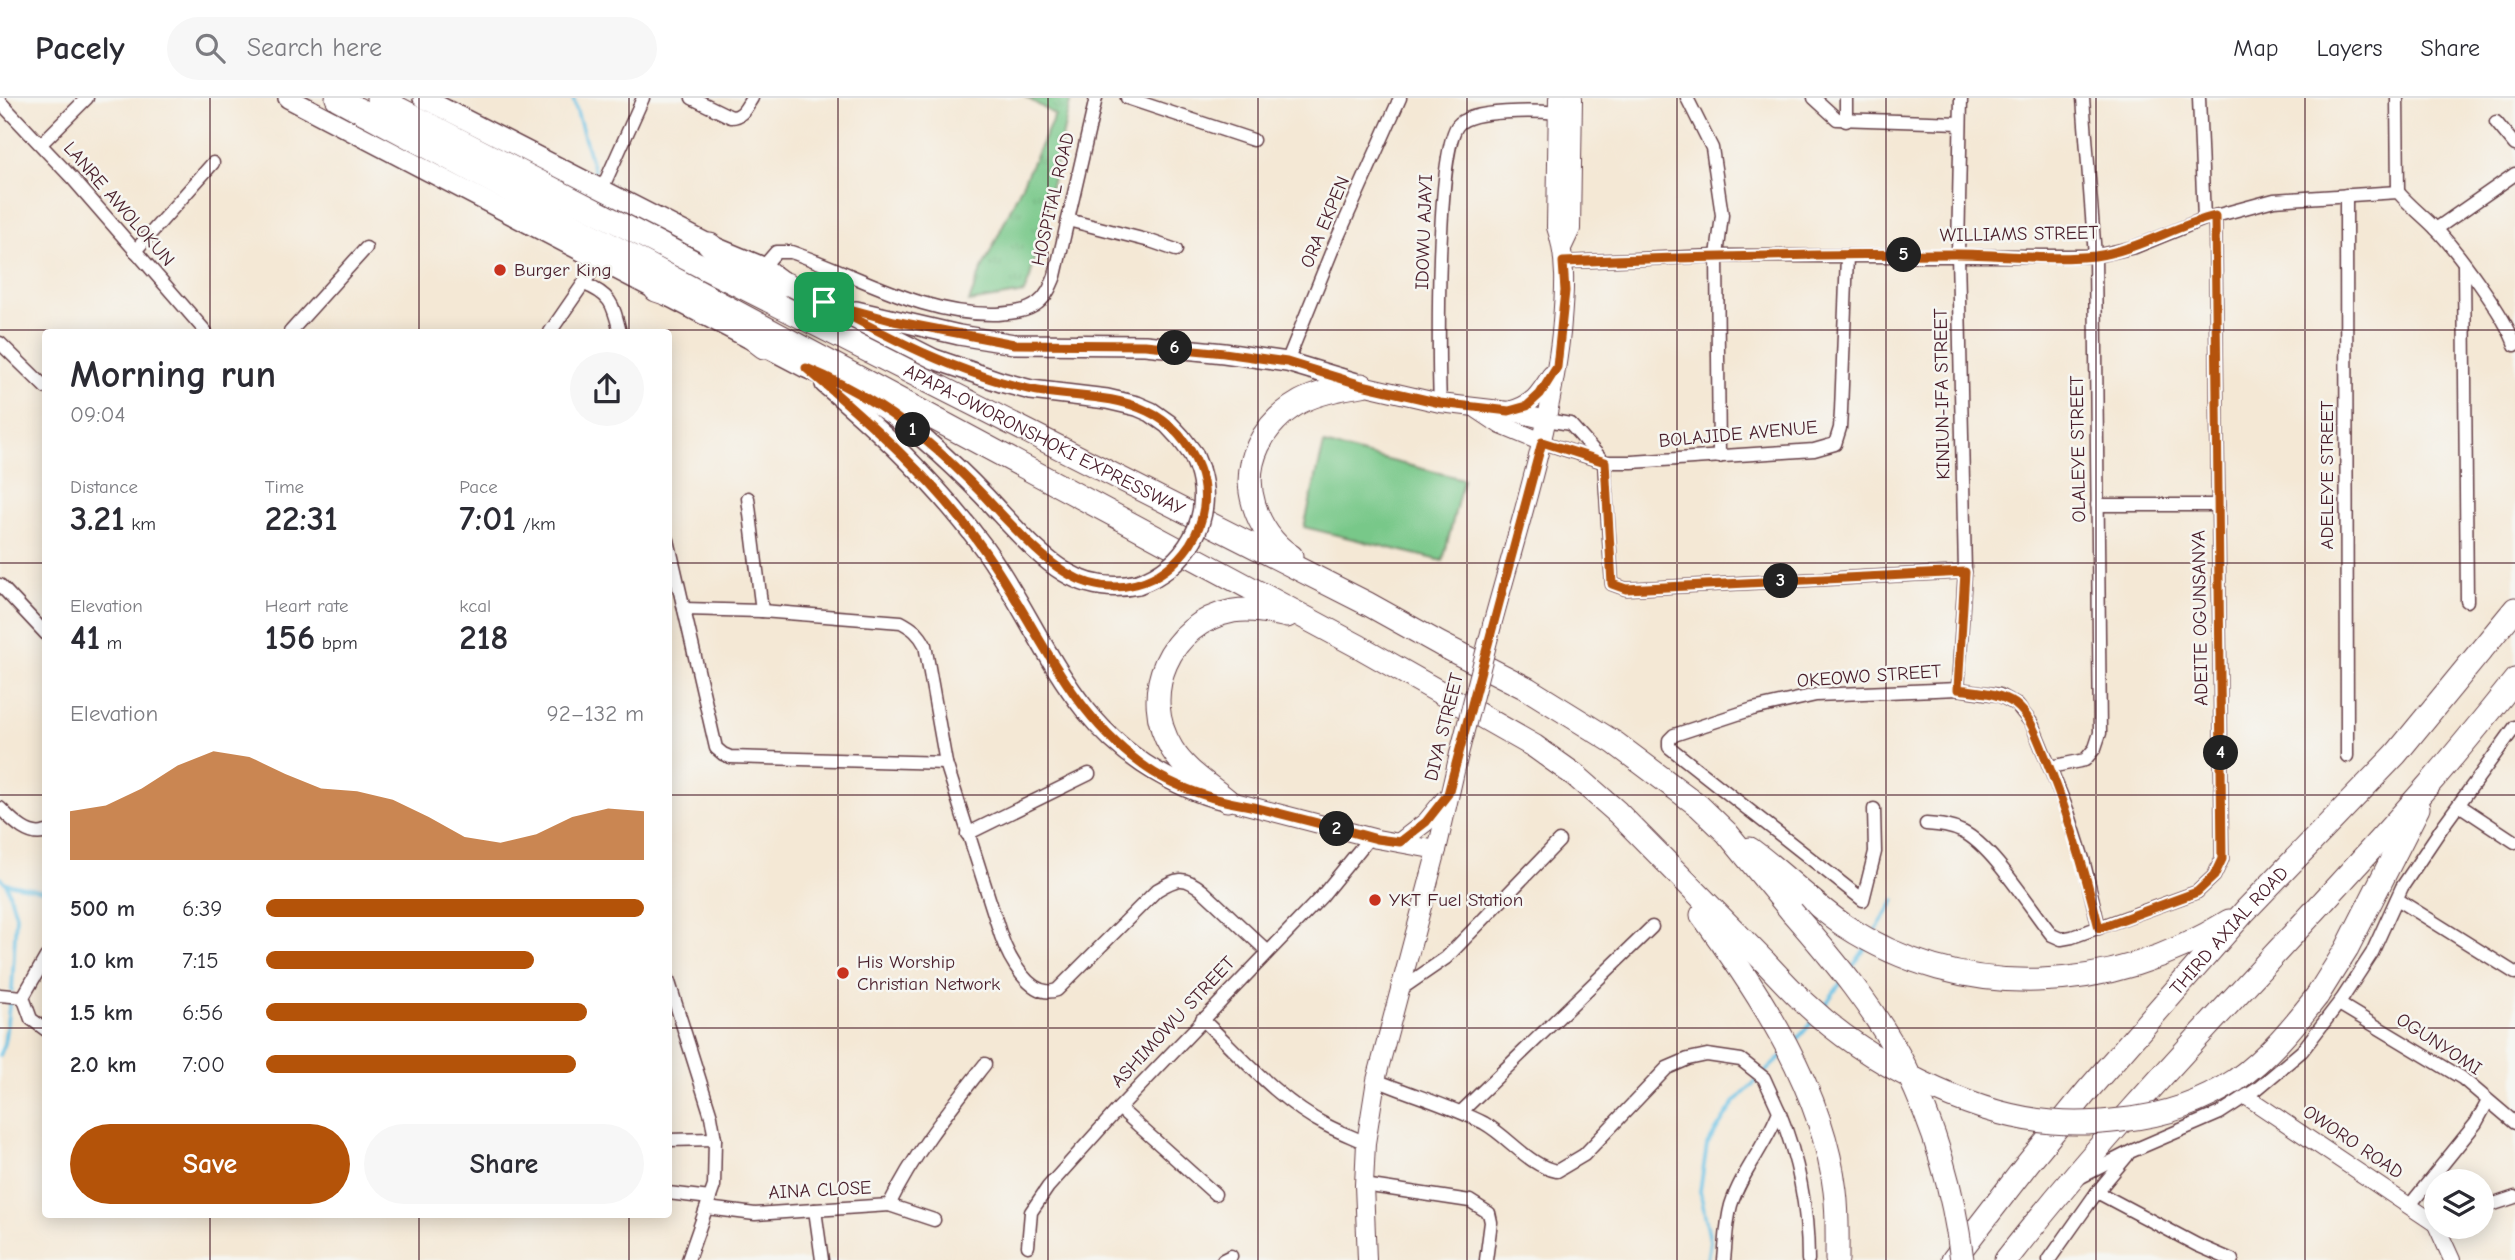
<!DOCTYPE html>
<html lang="en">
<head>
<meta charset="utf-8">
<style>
	body { margin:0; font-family:"Comic Neue",sans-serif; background:#f7f7f7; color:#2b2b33; height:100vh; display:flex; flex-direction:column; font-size:26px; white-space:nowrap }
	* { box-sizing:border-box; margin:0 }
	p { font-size:23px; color:#7c7c81 }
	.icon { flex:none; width:38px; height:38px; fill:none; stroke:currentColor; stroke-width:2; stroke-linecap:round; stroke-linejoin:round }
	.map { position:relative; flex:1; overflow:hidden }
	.sheet { position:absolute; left:42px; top:231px; width:630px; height:889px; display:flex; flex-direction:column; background:#fff; border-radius:7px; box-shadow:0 4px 18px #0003 }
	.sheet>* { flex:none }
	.controls { position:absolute; left:2424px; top:1071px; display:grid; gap:14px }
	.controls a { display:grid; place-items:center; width:70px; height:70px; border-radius:50%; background:#fff; box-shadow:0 4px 18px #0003; font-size:35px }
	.pin { position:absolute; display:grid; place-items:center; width:60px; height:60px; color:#fff; margin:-30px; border-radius:14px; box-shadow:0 4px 10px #0006 }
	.km { position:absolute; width:35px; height:35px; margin:-18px; border-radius:50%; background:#222; color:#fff; font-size:19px; line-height:35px; text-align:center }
	.round { display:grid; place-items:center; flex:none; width:74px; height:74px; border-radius:37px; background:#f7f7f7 }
	.summary { display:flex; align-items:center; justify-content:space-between; height:119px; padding:0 28px }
	h1 { font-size:38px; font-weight:700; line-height:52px }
	.figures { display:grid; grid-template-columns:repeat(3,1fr); gap:10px; height:119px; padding:7px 28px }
	.figures div { display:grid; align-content:center }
	.figures b { font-size:35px; font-weight:700 }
	.figures small { font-size:19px; font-weight:400 }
	.figures p { font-size:19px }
	.chart { height:196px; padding:14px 28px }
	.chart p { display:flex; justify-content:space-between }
	.chart svg { width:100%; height:126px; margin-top:7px; fill:#b45309; opacity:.7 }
	.action { display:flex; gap:14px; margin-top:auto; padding:14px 28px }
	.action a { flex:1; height:80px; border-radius:42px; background:#b45309; color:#fff; font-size:28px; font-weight:700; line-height:80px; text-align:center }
	.action a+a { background:#f7f7f7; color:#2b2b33 }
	ul { padding:0 28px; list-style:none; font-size:23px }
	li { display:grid; grid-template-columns:112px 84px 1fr; align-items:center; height:52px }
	li i { height:18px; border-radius:9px; background:#b45309 }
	header { display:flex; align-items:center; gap:42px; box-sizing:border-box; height:98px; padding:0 35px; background:#fff; border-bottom:2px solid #e1e1e2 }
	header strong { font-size:33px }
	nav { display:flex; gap:38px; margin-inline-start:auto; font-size:24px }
	.search { width:490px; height:63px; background:#f7f7f7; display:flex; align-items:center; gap:18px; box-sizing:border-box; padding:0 24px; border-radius:38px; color:#7c7c81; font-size:26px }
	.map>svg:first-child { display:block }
</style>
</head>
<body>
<header>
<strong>Pacely</strong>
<div class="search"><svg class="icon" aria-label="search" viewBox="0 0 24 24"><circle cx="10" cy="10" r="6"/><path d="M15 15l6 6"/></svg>Search here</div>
<nav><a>Map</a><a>Layers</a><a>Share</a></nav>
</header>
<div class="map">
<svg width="2515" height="1162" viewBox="0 0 2515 1162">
	<defs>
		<pattern id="grass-tufts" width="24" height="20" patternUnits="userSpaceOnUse" patternTransform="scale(1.75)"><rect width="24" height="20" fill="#78c889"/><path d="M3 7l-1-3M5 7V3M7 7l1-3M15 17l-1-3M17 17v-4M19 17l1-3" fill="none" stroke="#69ab76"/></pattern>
	</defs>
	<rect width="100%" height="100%" fill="#f6f6f2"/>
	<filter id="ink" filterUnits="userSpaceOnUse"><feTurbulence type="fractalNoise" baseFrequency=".0143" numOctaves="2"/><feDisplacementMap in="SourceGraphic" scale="14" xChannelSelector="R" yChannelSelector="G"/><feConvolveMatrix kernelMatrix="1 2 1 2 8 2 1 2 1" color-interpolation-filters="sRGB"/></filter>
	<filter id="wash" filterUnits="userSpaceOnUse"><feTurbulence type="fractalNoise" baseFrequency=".00686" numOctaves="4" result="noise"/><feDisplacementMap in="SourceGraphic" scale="28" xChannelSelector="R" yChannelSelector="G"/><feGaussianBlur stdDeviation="1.57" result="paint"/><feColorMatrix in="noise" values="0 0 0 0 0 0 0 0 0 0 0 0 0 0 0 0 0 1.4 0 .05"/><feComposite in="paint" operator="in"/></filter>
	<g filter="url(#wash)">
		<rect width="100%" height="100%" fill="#f4e8d5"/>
		<polygon fill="url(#grass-tufts)" stroke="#61745a" stroke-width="2" points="1027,0 1071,0 1030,180 1024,195 969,204 978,180 1055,17"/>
		<polygon fill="#78c889" stroke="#61745a" stroke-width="2" points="1324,346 1463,381 1443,463 1304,429"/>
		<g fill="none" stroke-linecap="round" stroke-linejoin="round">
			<g stroke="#69c2e6" stroke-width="3.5">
				<polyline points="573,0 594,73"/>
				<polyline points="0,780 6,785 46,793"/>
				<polyline points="6,785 16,817 12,893"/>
				<polyline points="1874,836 1895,802"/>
				<polyline points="1851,871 1866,849"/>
				<polyline points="1822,911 1840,886"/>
				<polyline points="1793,946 1813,923"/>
				<polyline points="0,957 4,947 10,901"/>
				<polyline points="1763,976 1783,957"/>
				<polyline points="1707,1162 1710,1143 1700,1093 1707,1047 1734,1005 1758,981"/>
			</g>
		</g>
	</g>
	<g filter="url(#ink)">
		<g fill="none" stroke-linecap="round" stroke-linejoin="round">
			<defs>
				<g id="minor">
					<path d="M692,0L731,19C743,19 746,9 752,0"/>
					<polyline points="1127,0 1253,42"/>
					<polyline points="1687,0 1712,50 1722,117 1717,158 1719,359"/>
					<polyline points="1814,0 1837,21 1960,25"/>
					<polyline points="1846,0 1846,23"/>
					<polyline points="2199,0 2204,121"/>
					<polyline points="2397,0 2398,94"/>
					<polyline points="0,4 73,81 206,234"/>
					<polyline points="2496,24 2515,47"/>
					<polyline points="41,46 87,0"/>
					<polyline points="602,91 643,0"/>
					<polyline points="2346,97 2347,658"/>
					<polyline points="1068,122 1150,143 1176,152"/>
					<polyline points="2436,131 2515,76"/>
					<polyline points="135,153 213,65"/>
					<path d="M1564,164L1717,158H2095L2135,149L2204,121L2274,102L2398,94C2409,107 2422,117 2434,129C2456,151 2506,219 2515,247"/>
					<polyline points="2464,167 2467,503"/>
					<path d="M763,169L776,154H791C859,177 922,218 997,216C1011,215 1027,214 1038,205C1047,198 1051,188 1055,178L1096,0"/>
					<path d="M584,186C612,197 613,207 620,234"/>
					<polyline points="290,234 366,150"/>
					<polyline points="550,234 599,163"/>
					<polyline points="0,245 46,290"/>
					<polyline points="1287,264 1333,150 1400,0"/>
					<path d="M1440,305C1438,262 1436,53 1458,27C1471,11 1538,13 1558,15"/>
					<polyline points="1547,322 1570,326 1604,364 1612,486 1626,491 1965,474"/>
					<polyline points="1542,344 1604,364 1632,364 1814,352 1835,346 1840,330 1841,313 1847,158"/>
					<polyline points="748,400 762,513"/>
					<polyline points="2097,407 2218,407"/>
					<polyline points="668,442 716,650 723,656 730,659 946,665"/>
					<polyline points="0,487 46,536"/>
					<path d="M684,511L762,513L901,524C912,530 919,535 925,547L946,665L1001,838C1008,858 1030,902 1057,892L1157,792C1177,780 1184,777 1203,793L1267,853"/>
					<polyline points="1958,591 1965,474 1958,156 1961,0"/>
					<polyline points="2050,669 2085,662 2095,650 2100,635 2095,158 2083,0"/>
					<polyline points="2459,707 2515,744"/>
					<path d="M0,710C11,721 29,741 46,734"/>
					<polyline points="1874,711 1875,754 1863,802 1669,649 1669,642 1674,637 1753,611 1816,597 1958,591 1999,597 2017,607 2032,626 2068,714 2083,761 2099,830"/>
					<path d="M1926,726C1940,727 1951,728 1963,734C1992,748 2031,811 2052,837L2061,841L2072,839L2197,794L2214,778L2222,761L2215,118"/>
					<polyline points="967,736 1089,676"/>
					<polyline points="2397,801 2515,875"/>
					<polyline points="668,881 711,1018 715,1041 714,1088 688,1162"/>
					<polyline points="1401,891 1446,860 1559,743"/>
					<polyline points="0,897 23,899 46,859"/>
					<polyline points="23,899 31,921 46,932"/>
					<polyline points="2339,906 2462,980 2515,1025"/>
					<path d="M1202,921C1240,957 1279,1003 1326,1027C1339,1034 1353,1039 1366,1045"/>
					<path d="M1376,982C1412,997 1450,1008 1484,1025C1509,1039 1529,1068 1557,1073L1584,1057L1667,970L1688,961L1707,957L1741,962L1764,980L1779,1013C1767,1046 1742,1073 1731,1107C1726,1125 1726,1144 1724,1162"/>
					<polyline points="1119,1010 1215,1096"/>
					<path d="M1779,1013C1799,1062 1808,1109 1808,1162"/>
					<polyline points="1461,1014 1652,829"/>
					<polyline points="668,1042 715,1041"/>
					<polyline points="2081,1079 2132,1053 2220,1015 2257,991 2302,953 2342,901 2372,855 2402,789 2443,728 2515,629"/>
					<polyline points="1364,1087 1470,1103 1489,1115 1491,1124 1486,1162"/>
					<polyline points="2097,1094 2197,1147 2232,1162"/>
					<polyline points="668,1095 710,1100"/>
					<path d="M889,1107C915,1054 949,1012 985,966"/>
					<polyline points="2410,1107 2476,1025 2488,1003"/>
					<polyline points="707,1110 755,1116 889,1107 934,1122"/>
					<polyline points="2482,1110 2515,1099"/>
					<polyline points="815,1112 822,1162"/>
					<polyline points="1028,1148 1031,1114 1048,1089 1119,1010 1322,798 1370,739"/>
					<polyline points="1223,1162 1231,1158"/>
					<polyline points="2049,1162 2097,1094 2127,1058"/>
				</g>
				<g id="tertiary">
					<polyline points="2247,999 2436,1126"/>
					<polyline points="2437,1129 2452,1162"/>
				</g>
				<g id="secondary">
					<polyline points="1563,148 1571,131 1573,0"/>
					<polyline points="1362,287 1440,305 1509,313 1547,322"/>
					<polyline points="1477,311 1501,327 1542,344"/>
					<path d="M1509,313C1533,306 1538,298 1551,277"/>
					<path d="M1492,527C1518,430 1550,334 1561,235C1564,199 1568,164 1556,129L1558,0"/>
					<polyline points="1227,702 1377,741 1437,752"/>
					<polyline points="1400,744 1426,724 1444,702"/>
					<polyline points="1367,1162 1364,1087 1366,1045 1376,982 1437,752 1459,656"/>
				</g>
				<g id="primary">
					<path d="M288,0L806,270C856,290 900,319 940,355C961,374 981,394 1000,415C1039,456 1075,500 1138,486"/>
					<polyline points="423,0 710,147 763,169 786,186 934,261 1001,284 1031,292 1107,301 1137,308 1151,314 1168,326 1181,340 1193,356 1199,371"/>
					<polyline points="856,213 959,237 1014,246 1145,247 1224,255 1287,264 1360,286"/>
					<path d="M825,286C884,335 939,389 984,450C1044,534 1067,627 1166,679C1185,689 1204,698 1225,702"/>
				</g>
				<g id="motorway">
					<polyline points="337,0 1360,549 1534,648 1576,678 1617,714 1765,864"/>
					<path id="s1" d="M378,0L703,169L1368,506L1440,546L1528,591L1615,645L1699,708L1727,735L1792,814"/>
					<polyline points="710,147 750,184"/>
					<polyline points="738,178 786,186"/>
					<polyline points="656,192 703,208"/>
					<polyline points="734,226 764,249"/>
					<path d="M1291,458C1273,447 1260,427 1254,407C1241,365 1263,325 1300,304C1319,294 1341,290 1362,287"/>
					<path d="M1227,702C1209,687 1184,672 1172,651C1138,596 1169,525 1233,513C1252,510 1269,514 1287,518"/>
					<path d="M1750,751C1783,775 1811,805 1845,828C1964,905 2111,897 2229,823"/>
					<path d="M1702,817C1761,897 1823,992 1835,1093C1838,1116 1837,1139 1837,1162"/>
					<polyline points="2317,898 2347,850 2418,710"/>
					<path id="s2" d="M1953,1162L2028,1065L2088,992L2245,813L2396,656L2515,511"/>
					<path d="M2006,1162C2137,994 2290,846 2430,685C2459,652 2487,617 2515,582"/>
				</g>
			</defs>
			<use href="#minor" stroke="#643d44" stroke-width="15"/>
			<use href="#tertiary" stroke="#643d44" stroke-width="18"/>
			<use href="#secondary" stroke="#643d44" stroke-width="20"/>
			<use href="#primary" stroke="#643d44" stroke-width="22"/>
			<use href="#motorway" stroke="#643d44" stroke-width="25"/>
			<use href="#minor" stroke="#fff" stroke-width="12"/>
			<use href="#tertiary" stroke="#fff" stroke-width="16"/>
			<use href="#secondary" stroke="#fff" stroke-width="18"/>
			<use href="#primary" stroke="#fff" stroke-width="19"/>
			<use href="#motorway" stroke="#fff" stroke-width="23"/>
			<defs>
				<polyline id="secondary-bridge" points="1459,656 1492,527"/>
				<path id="primary-bridge" d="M1138,486C1186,469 1215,421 1199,371"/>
				<g id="motorway-bridge">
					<path d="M1792,814C1833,861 1876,912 1905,969C1935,1029 1954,1096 1962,1162"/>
					<path d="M1765,864C1778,878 1791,892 1806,906C1866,963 1968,1017 2052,1024C2075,1026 2098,1025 2121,1022C2161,1018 2202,1005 2236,982C2268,959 2293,929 2317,898"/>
				</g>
			</defs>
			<use href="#secondary-bridge" stroke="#643d44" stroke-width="20" stroke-linecap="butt"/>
			<use href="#primary-bridge" stroke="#643d44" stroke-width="22" stroke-linecap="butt"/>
			<use href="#motorway-bridge" stroke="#643d44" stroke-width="25" stroke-linecap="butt"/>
			<use href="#secondary-bridge" stroke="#fff" stroke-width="18"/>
			<use href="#primary-bridge" stroke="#fff" stroke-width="19"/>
			<use href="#motorway-bridge" stroke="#fff" stroke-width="23"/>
		</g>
	</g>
	<g fill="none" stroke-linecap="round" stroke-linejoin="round" filter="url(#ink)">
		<defs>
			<path id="route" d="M2215,118L2222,761L2214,778L2197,794L2099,830C2084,769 2068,714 2044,656C2037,639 2030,617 2015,606C1998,594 1978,594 1958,591L1965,474L1626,491L1612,486L1605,364L1542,344L1448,696L1426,724L1400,744L1377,741C1337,730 1298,720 1258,710C1242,706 1223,704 1207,698C1185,691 1158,679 1140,665C1065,609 1036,525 984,452C935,382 871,325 806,270C855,290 900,319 939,354C960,373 980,393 999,414C1036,452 1077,502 1136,486C1159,480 1177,465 1190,446C1205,423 1209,396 1199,370C1190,346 1171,324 1147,313C1110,295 1067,300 1028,291C954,274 890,240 824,204L894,223L1014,246L1145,247L1224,255L1287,264L1362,287L1440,305L1509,313L1527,308L1540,296L1557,269L1565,193L1563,164C1694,159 1826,156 1957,156C2002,156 2049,163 2095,158C2138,152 2174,128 2215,118Z"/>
		</defs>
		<use href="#route" stroke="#fff" stroke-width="14"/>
		<use href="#route" stroke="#b45309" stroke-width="9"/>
	</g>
	<path fill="none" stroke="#4a1f2b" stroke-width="2" stroke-opacity="0.55" d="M210,0V234M419,0V234M629,0V234M838,0V1162M1048,0V1162M1258,0V1162M1467,0V1162M1677,0V1162M1886,0V1162M2096,0V1162M2305,0V1162M0,232H2515M0,465H46M668,465H2515M0,697H46M668,697H2515M0,930H46M668,930H2515M210,1116V1162M419,1116V1162M629,1116V1162"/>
	<g fill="#c8321e" stroke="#f6f6f2" stroke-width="2.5">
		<circle cx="500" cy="172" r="7"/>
		<circle cx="1375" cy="802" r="7"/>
		<circle cx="843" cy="875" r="7"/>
	</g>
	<g text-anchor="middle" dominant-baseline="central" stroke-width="5" stroke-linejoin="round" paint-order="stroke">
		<g font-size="19" fill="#4a1f2b" stroke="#f6f6f2">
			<text transform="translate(1053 101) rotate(-77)">HOSPITAL ROAD</text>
			<text transform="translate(119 106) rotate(49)">LANRE AWOLOKUN</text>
			<text transform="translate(1325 124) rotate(-67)">ORA EKPEN</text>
			<text transform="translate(1424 134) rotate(-88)">IDOWU AJAYI</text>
			<text transform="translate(2019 136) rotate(-1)">WILLIAMS STREET</text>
			<text transform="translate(1942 296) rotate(-91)">KINIUN-IFA STREET</text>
			<text transform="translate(1738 336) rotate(-5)">BOLAJIDE AVENUE</text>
			<text stroke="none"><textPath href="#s1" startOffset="749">APAPA-OWORONSHOKI EXPRESSWAY</textPath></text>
			<text transform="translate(2078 351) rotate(-91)">OLALEYE STREET</text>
			<text transform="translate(2327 377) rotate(-90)">ADELEYE STREET</text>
			<text transform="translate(2200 520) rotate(-91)">ADEITE OGUNSANYA</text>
			<text transform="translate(1869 578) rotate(-4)">OKEOWO STREET</text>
			<text transform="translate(1444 629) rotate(-76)">DIYA STREET</text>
			<text stroke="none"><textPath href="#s2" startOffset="430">THIRD AXIAL ROAD</textPath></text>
			<text transform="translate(1173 924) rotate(-47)">ASHIMOWU STREET</text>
			<text transform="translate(2439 946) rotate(33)">OGUNYOMI</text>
			<text transform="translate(2353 1044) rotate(34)">OWORO ROAD</text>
			<text transform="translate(820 1092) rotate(-3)">AINA CLOSE</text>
		</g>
		<g font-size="19" fill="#4a1f2b" stroke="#f6f6f2" text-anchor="start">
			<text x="514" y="172">Burger King</text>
			<text x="1389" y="802">YKT Fuel Station</text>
			<text x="857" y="864">His Worship<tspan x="857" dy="22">Christian Network</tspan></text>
		</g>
	</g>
</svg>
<div class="controls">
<a><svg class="icon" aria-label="layers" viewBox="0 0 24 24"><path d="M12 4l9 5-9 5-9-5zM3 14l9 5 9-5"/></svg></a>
</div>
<div class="pin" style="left:824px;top:204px;background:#1e9e55"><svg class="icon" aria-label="arrive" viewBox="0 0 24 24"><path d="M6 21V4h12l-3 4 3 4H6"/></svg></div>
<b class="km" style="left:913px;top:332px">1</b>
<b class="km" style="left:1337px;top:731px">2</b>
<b class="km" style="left:1781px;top:483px">3</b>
<b class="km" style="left:2221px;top:655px">4</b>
<b class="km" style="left:1904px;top:157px">5</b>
<b class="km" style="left:1175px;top:250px">6</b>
<section class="sheet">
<div class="summary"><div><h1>Morning run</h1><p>09:04</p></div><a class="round"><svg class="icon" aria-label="share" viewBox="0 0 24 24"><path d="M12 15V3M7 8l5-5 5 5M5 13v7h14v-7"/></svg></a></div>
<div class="figures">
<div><p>Distance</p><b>3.21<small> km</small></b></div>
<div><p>Time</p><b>22:31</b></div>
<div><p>Pace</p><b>7:01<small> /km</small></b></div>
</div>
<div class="figures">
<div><p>Elevation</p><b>41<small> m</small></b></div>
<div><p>Heart rate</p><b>156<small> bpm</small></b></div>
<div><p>kcal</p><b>218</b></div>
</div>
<div class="chart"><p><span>Elevation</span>92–132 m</p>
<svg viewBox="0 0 160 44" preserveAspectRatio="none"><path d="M0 44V27L10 25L20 19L30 11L40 6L50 8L60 14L70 19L80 20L90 23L100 29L110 36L120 38L130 35L140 29L150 26L160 27V44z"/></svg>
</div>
<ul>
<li><b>500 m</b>6:39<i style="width:100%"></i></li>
<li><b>1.0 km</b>7:15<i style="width:71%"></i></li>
<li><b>1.5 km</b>6:56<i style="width:85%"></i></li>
<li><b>2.0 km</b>7:00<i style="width:82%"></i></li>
</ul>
<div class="action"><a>Save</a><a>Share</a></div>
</section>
</div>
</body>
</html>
